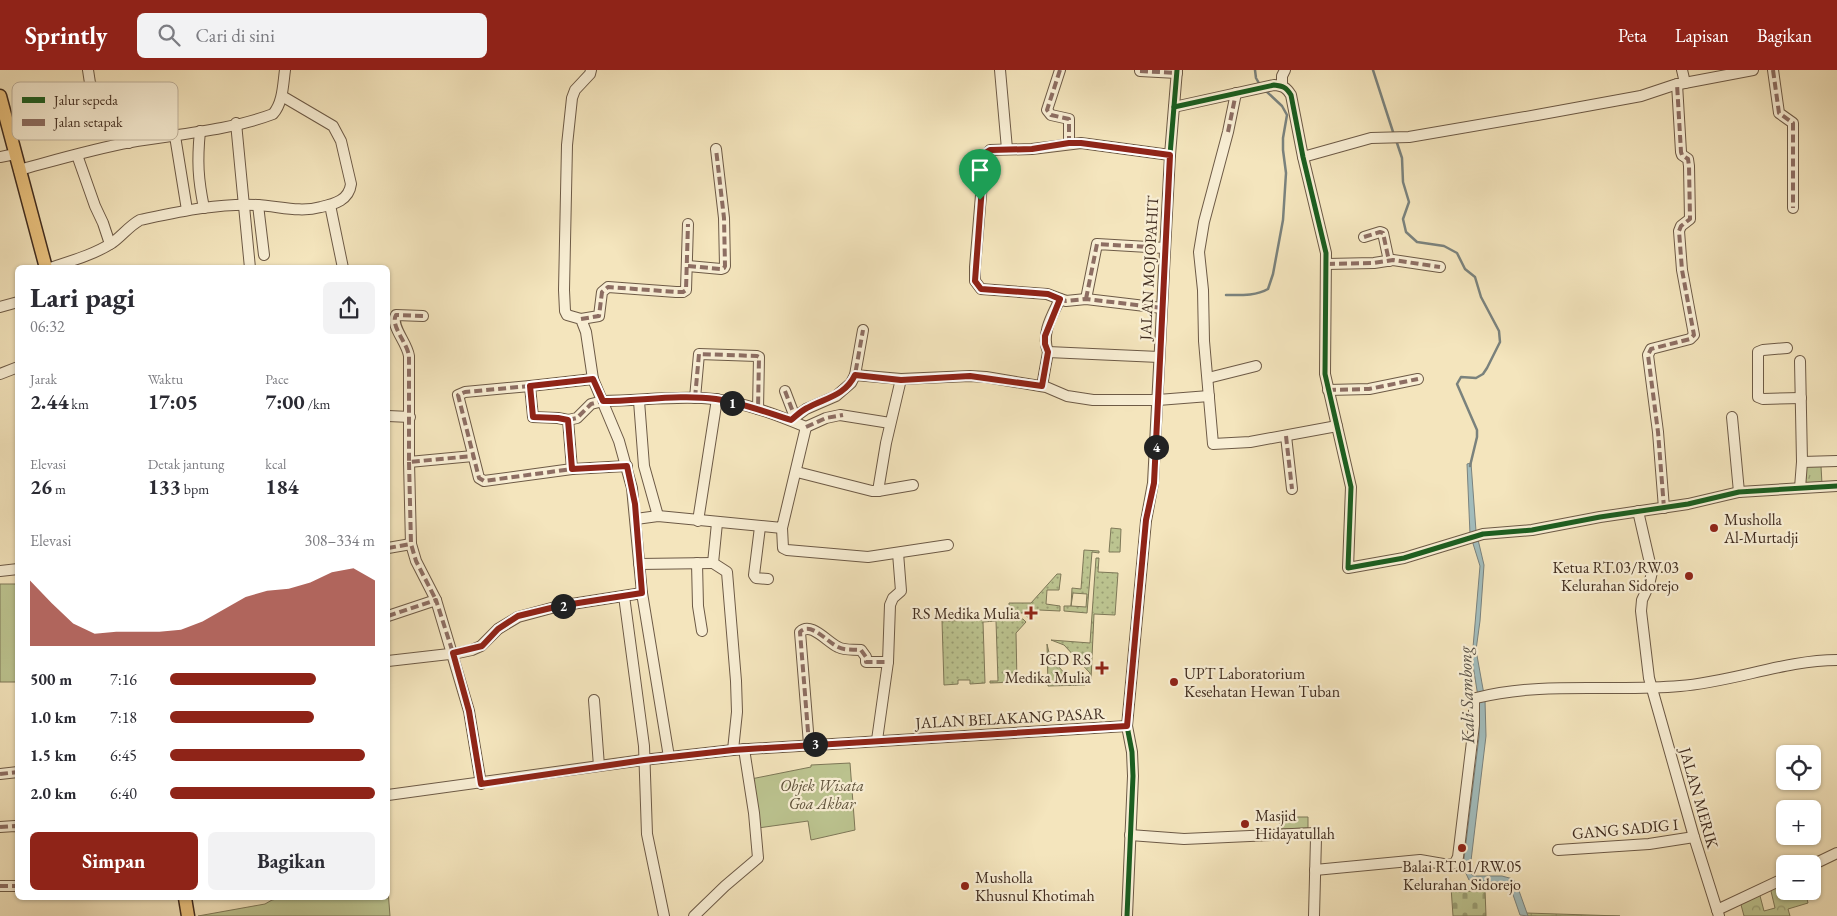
<!DOCTYPE html>
<html lang="id">
<head>
<meta charset="utf-8">
<style>
	body { margin:0; font-family:"EB Garamond",serif; background:#f2f2f3; color:#2b2b33; height:100vh; display:flex; flex-direction:column; font-size:19px; white-space:nowrap }
	* { box-sizing:border-box; margin:0 }
	p { font-size:16px; color:#7c7c81 }
	.icon { flex:none; width:28px; height:28px; fill:none; stroke:currentColor; stroke-width:2; stroke-linecap:round; stroke-linejoin:round }
	.map { position:relative; flex:1; overflow:hidden }
	.panel { position:absolute; left:15px; top:195px; width:375px; height:635px; display:flex; flex-direction:column; background:#fff; border-radius:8px; box-shadow:0 1px 4px #0004 }
	.panel>* { flex:none }
	.controls { position:absolute; left:1776px; top:675px; display:grid; gap:10px }
	.controls a { display:grid; place-items:center; width:45px; height:45px; border-radius:8px; background:#fff; box-shadow:0 1px 4px #0004; font-size:25px }
	.pin { position:absolute; display:grid; place-items:center; width:42px; height:42px; color:#fff; margin:-51px -21px; border-radius:50% 50% 50% 0; rotate:-45deg; box-shadow:0 0 5px #0007 }
	.pin .icon { rotate:45deg }
	.km { position:absolute; width:25px; height:25px; margin:-12px; border-radius:50%; background:#222; color:#fff; font-size:14px; line-height:25px; text-align:center }
	.round { display:grid; place-items:center; flex:none; width:52px; height:52px; border-radius:8px; background:#f2f2f3 }
	.headline { display:flex; align-items:center; justify-content:space-between; height:85px; padding:0 15px }
	h1 { font-size:28px; font-weight:700; line-height:38px }
	.stats { display:grid; grid-template-columns:repeat(3,1fr); gap:8px; height:85px; padding:5px 15px }
	.stats div { display:grid; align-content:center }
	.stats b { font-size:21px; font-weight:700 }
	.stats small { font-size:14px; font-weight:400 }
	.stats p { font-size:14px }
	.chart { height:140px; padding:10px 15px }
	.chart p { display:flex; justify-content:space-between }
	.chart svg { width:100%; height:90px; margin-top:5px; fill:#8f2418; opacity:.7 }
	.primary-button { display:flex; gap:10px; margin-top:auto; padding:10px 15px }
	.primary-button a { flex:1; height:58px; border-radius:8px; background:#8f2418; color:#fff; font-size:20px; font-weight:700; line-height:58px; text-align:center }
	.primary-button a+a { background:#f2f2f3; color:#2b2b33 }
	ul { padding:0 15px; list-style:none; font-size:16px }
	li { display:grid; grid-template-columns:80px 60px 1fr; align-items:center; height:38px }
	li i { height:12px; border-radius:6px; background:#8f2418 }
	header { display:flex; align-items:center; gap:30px; box-sizing:border-box; height:70px; padding:0 25px; background:#8f2418; color:#fff }
	header strong { font-size:24px }
	nav { display:flex; gap:28px; margin-inline-start:auto; font-size:18px }
	.search { width:350px; height:45px; background:#f2f2f3; display:flex; align-items:center; gap:12px; box-sizing:border-box; padding:0 18px; border-radius:8px; color:#7c7c81; font-size:19px }
	.map>svg:first-child { display:block }
</style>
</head>
<body>
<header>
<strong>Sprintly</strong>
<div class="search"><svg class="icon" aria-label="search" viewBox="0 0 24 24"><circle cx="10" cy="10" r="6"/><path d="M15 15l6 6"/></svg>Cari di sini</div>
<nav><a>Peta</a><a>Lapisan</a><a>Bagikan</a></nav>
</header>
<div class="map">
<svg width="1837" height="846" viewBox="0 0 1837 846">
	<defs>
		<pattern id="grass-tufts" width="24" height="20" patternUnits="userSpaceOnUse" patternTransform="scale(1.25)"><rect width="24" height="20" fill="#bcc490"/><path d="M3 7l-1-3M5 7V3M7 7l1-3M15 17l-1-3M17 17v-4M19 17l1-3" fill="none" stroke="#9a9f75"/></pattern>
		<pattern id="forest-crowns" width="20" height="18" patternUnits="userSpaceOnUse" patternTransform="scale(1.25)"><rect width="20" height="18" fill="#bcc490"/><path d="M2 6a3 3 0 1 1 6 0M12 15a3 3 0 1 1 6 0" fill="none" stroke="#9a9f75"/></pattern>
		<pattern id="wetland-marsh" width="20" height="14" patternUnits="userSpaceOnUse" patternTransform="scale(1.25)"><rect width="20" height="14" fill="#bcc490"/><path d="M1 5h8M5 5V1M11 12h8M15 12V8" fill="none" stroke="#9a9f75"/></pattern>
		<pattern id="cemetery-stones" width="16" height="16" patternUnits="userSpaceOnUse" patternTransform="scale(1.25)"><rect width="16" height="16" fill="#bcc490"/><path d="M2 7V4a2 2 0 0 1 4 0v3zM10 15v-3a2 2 0 0 1 4 0v3z" fill="#9a9f75"/></pattern>
		<pattern id="garden-dots" width="8" height="8" patternUnits="userSpaceOnUse" patternTransform="scale(1.25)"><rect width="8" height="8" fill="#bcc490"/><path d="M2 2h.1M6 6h.1" fill="none" stroke="#9a9f75" stroke-width="1.8" stroke-linecap="round"/></pattern>
	</defs>
	<rect width="100%" height="100%" fill="#f4e5bd"/>
	<filter id="stains"><feTurbulence type="fractalNoise" baseFrequency=".004" numOctaves="4"/><feColorMatrix values="0 0 0 0 .2 0 0 0 0 .09 0 0 0 0 .02 0 0 0 .5 -.17"/></filter>
	<radialGradient id="worn" r=".72"><stop offset=".6" stop-color="#630" stop-opacity="0"/><stop offset="1" stop-color="#630" stop-opacity=".3"/></radialGradient>
	<polygon fill="url(#grass-tufts)" stroke="#7e7858" points="1804,396 1821,396 1822,414 1805,414"/>
	<polygon fill="url(#forest-crowns)" stroke="#7e7858" points="1785,810 1785,821 1805,821 1808,833 1788,839 1790,846 1744,846 1740,831 1759,822 1764,841 1775,838 1770,817"/>
	<polygon fill="url(#wetland-marsh)" stroke="#7e7858" points="1526,843 1620,846 1528,846"/>
	<polygon fill="url(#cemetery-stones)" stroke="#7e7858" points="1451,817 1458,817 1459,822 1485,820 1486,846 1453,846"/>
	<g fill="#bcc490" stroke="#7e7858">
		<rect x="0" y="514" width="17" height="98"/>
		<polygon points="850,693 855,760 811,770 808,751 758,758 751,709 811,697 811,695"/>
		<polygon points="1280,747 1308,747 1308,758 1280,759"/>
		<polygon points="388,820 390,846 198,846 265,834 272,830 282,828 388,828"/>
	</g>
	<g fill="url(#garden-dots)" stroke="#7e7858" fill-rule="evenodd">
		<polygon points="1111,458 1121,459 1120,482 1109,482"/>
		<path d="M1084,480L1099,481V483L1092,482L1087,543L1064,541V536H1071L1072,518L1081,519ZM1073,523L1087,524L1086,537L1071,536Z"/>
		<polygon points="1096,488 1099,488 1098,502 1118,503 1115,545 1094,544 1091,609 1085,615 1048,616 1047,574 1050,587 1075,615 1085,614 1090,609 1090,603 1064,575 1051,570 1090,573"/>
		<polygon points="1057,504 1061,504 1059,520 1047,520 1046,534 1060,536 1060,541 1039,540 1030,549 1023,543 1009,543 1009,533 1031,533"/>
		<polygon points="1023,549 1026,552 1016,563 1017,612 990,613 990,611 998,611 996,551 983,552 985,613 970,614 970,610 958,610 958,614 944,615 942,551"/>
	</g>
	<polygon fill="#a1bcbc" stroke="#7a827d" points="1471,393 1476,461 1484,495 1480,551 1476,580 1485,630 1486,666 1470,799 1471,804 1474,806 1502,806 1513,809 1518,818 1528,846 1520,845 1510,816 1499,812 1469,810 1463,797 1479,667 1479,633 1472,589 1480,496 1470,464 1467,394"/>
	<g fill="none" stroke-linecap="round" stroke-linejoin="round">
		<g stroke="#7a827d" stroke-width="2.5">
			<polyline points="1255,0 1256,8 1260,15"/>
			<polyline points="1373,0 1394,65"/>
			<polyline points="1396,70 1402,88 1403,112 1409,132 1403,149 1406,162 1417,172 1444,176 1457,183 1465,199 1475,207 1481,227 1499,261 1500,272 1487,298 1483,304 1476,308 1461,307 1457,314 1477,360 1477,367 1470,396"/>
			<path d="M1226,225C1240,225 1256,226 1268,219L1273,204L1283,150L1286,103L1283,80V68L1287,45L1282,36L1266,21"/>
		</g>
		<defs>
			<g id="minor">
				<polyline points="88,0 90,13 95,22 121,41 129,73"/>
				<polyline points="591,0 590,4 575,20 572,28 567,75 564,220 565,241 567,245 581,249 586,262 593,309 619,371 632,418 642,523 669,687"/>
				<polyline points="1000,0 1007,79"/>
				<polyline points="1060,0 1047,40 1051,45 1069,49 1069,73"/>
				<polyline points="1682,0 1685,13"/>
				<polyline points="1773,0 1779,43 1793,53 1793,138"/>
				<polyline points="1140,1 1177,3"/>
				<polyline points="1282,16 1282,6 1285,0"/>
				<polyline points="1236,23 1228,62 1204,152 1199,182 1203,220 1204,271 1213,374 1250,372 1337,356"/>
				<path d="M1174,37L1274,15C1283,16 1286,17 1291,25L1303,87L1326,183L1325,304L1351,417L1348,498L1404,488L1483,464L1532,460L1600,447L1688,434L1739,422L1837,416"/>
				<polyline points="236,53 250,198"/>
				<path d="M200,61C197,91 198,109 204,138"/>
				<polyline points="175,66 187,140"/>
				<polyline points="77,85 95,136 103,153 110,174"/>
				<polyline points="0,87 15,84"/>
				<polyline points="1303,87 1371,68 1409,67 1537,45 1641,26 1674,15 1753,0"/>
				<path d="M19,100C56,90 93,79 131,72C178,64 228,61 273,44C283,33 283,14 285,0"/>
				<polyline points="258,135 264,185"/>
				<polyline points="330,135 343,198"/>
				<polyline points="1364,167 1380,162 1383,163 1389,191"/>
				<polyline points="1327,194 1374,193 1393,190 1440,197"/>
				<polyline points="688,196 721,199 724,198 725,196 724,148 716,79"/>
				<path d="M50,198C71,191 93,185 112,173C122,166 129,156 140,150C178,142 217,133 257,135C279,136 299,143 321,137C335,134 349,130 351,114L341,71L333,56L282,26"/>
				<polyline points="1086,229 1097,174 1165,178"/>
				<polyline points="0,237 18,232"/>
				<polyline points="1162,238 1086,229 1066,231 1047,224 981,219 975,211 975,197 984,89 990,80 1032,79 1081,73 1170,85"/>
				<path d="M423,246L396,245C390,256 407,272 409,286V392L473,386"/>
				<polyline points="581,249 599,246 602,222 608,217 676,222 683,222 686,220 688,154"/>
				<polyline points="1787,278 1763,280 1758,282 1758,327 1763,329 1801,328"/>
				<path d="M1048,282C1041,263 1052,246 1060,229"/>
				<polyline points="1800,291 1802,392 1800,418"/>
				<polyline points="0,304 18,297"/>
				<polyline points="855,305 901,309 970,306 986,307 1046,317 1067,326 1093,330 1158,330 1209,326"/>
				<polyline points="1208,308 1256,296"/>
				<polyline points="593,309 530,316 533,347 558,348 568,350 572,399 627,396"/>
				<polyline points="530,316 465,322 458,325 479,408 484,411 572,399"/>
				<polyline points="1042,316 1048,282 1159,287"/>
				<polyline points="1328,320 1369,319 1418,309"/>
				<polyline points="785,321 793,342 797,345"/>
				<polyline points="695,328 699,284 757,286 759,287 758,339"/>
				<polyline points="639,331 644,396 658,446"/>
				<polyline points="388,346 410,347"/>
				<polyline points="1732,347 1739,422"/>
				<path d="M568,350L577,348L591,334L603,331C639,331 678,325 714,329C746,333 777,345 806,357L782,458L658,446L636,449"/>
				<polyline points="791,350 806,339 836,326 851,313 855,305 863,260"/>
				<polyline points="806,357 826,348 840,345 890,353"/>
				<polyline points="1286,366 1292,419"/>
				<polyline points="409,392 411,474 416,491 436,530"/>
				<polyline points="1802,392 1837,391"/>
				<polyline points="797,402 872,421 878,421 886,373 901,309"/>
				<polyline points="878,421 913,415"/>
				<polyline points="1664,438 1658,362 1648,285 1651,279 1690,269 1694,265 1682,200 1679,161 1681,156 1690,149 1689,96 1688,89 1682,85 1681,82 1677,14"/>
				<polyline points="1638,441 1652,502 1649,515 1642,530 1641,541 1649,608 1694,767 1719,846"/>
				<polyline points="698,451 717,329"/>
				<polyline points="717,453 713,493 727,502 736,611 737,642 733,680"/>
				<polyline points="760,457 754,505 756,508 768,509"/>
				<polyline points="782,458 783,478 787,480 868,487 948,475"/>
				<polyline points="388,478 411,474"/>
				<polyline points="697,493 698,536 702,561"/>
				<polyline points="639,494 713,493"/>
				<polyline points="0,501 18,499"/>
				<polyline points="624,526 644,676 647,764 664,846"/>
				<polyline points="388,546 436,530 469,641 481,714"/>
				<polyline points="388,591 458,583 472,580 481,576 498,559 518,547 559,536 642,523"/>
				<polyline points="594,630 599,696"/>
				<polyline points="877,670 888,592 890,535 893,528 901,521 898,483"/>
				<path d="M809,674L800,562C811,551 827,572 838,577C846,581 853,579 861,580L866,587V592H888"/>
				<polyline points="0,704 18,702"/>
				<polyline points="388,725 643,690 733,680 1127,656"/>
				<polyline points="0,757 15,756 18,757"/>
				<polyline points="1130,765 1184,769 1315,763 1316,768 1314,846"/>
				<polyline points="1558,780 1649,774 1694,767"/>
				<polyline points="1812,795 1837,783"/>
				<path d="M1315,800L1420,790L1449,795L1455,793L1458,787L1474,655V630L1476,628C1543,611 1612,622 1680,616C1732,612 1786,590 1837,590"/>
				<polyline points="0,816 18,816"/>
				<polyline points="1717,840 1785,808"/>
				<polyline points="694,846 725,816 758,788 754,743 744,679"/>
				<polyline points="1127,846 1133,706 1132,682 1127,656 1146,451 1153,413 1170,85 1177,0"/>
			</g>
			<g id="major">
				<polyline points="0,26 46,198"/>
				<polyline points="185,828 188,846"/>
			</g>
		</defs>
		<use href="#minor" stroke="#6d5a46" stroke-width="12"/>
		<use href="#major" stroke="#402c1f" stroke-width="15"/>
		<use href="#minor" stroke="#f8eed4" stroke-width="10"/>
		<use href="#major" stroke="#eac27e" stroke-width="12"/>
		<g stroke="#8d6e63" stroke-width="4" stroke-dasharray="8 4" stroke-linecap="butt">
			<polyline points="1060,0 1047,40 1051,45 1069,49 1069,73"/>
			<polyline points="1773,0 1779,43 1793,53 1793,138"/>
			<polyline points="1140,1 1177,3"/>
			<polyline points="1228,62 1236,23"/>
			<polyline points="1364,167 1380,162 1383,163 1389,191"/>
			<polyline points="1327,194 1374,193 1393,190 1440,197"/>
			<polyline points="688,196 721,199 724,198 725,196 724,148 716,79"/>
			<polyline points="1086,229 1097,174 1165,178"/>
			<polyline points="1162,238 1086,229 1066,231 1047,224 981,219 975,211 975,197 984,89 990,80 1032,79 1081,73 1170,85"/>
			<path d="M423,246L396,245C390,256 407,272 409,286V392L473,386"/>
			<polyline points="581,249 599,246 602,222 608,217 676,222 683,222 686,220 688,154"/>
			<polyline points="593,309 530,316 533,347 558,348 568,350 572,399 627,396"/>
			<polyline points="530,316 465,322 458,325 479,408 484,411 572,399"/>
			<polyline points="1328,320 1369,319 1418,309"/>
			<polyline points="785,321 793,342 797,345"/>
			<polyline points="695,328 699,284 757,286 759,287 758,339"/>
			<polyline points="568,350 577,348 591,334 603,331"/>
			<polyline points="791,350 806,339 836,326 851,313 855,305 863,260"/>
			<polyline points="806,357 826,348 843,345"/>
			<polyline points="1286,366 1292,419"/>
			<polyline points="409,392 411,474 416,491 436,530"/>
			<polyline points="1664,438 1658,362 1648,285 1651,279 1690,269 1694,265 1682,200 1679,161 1681,156 1690,149 1689,96 1688,89 1682,85 1681,82 1677,14"/>
			<polyline points="388,478 411,474"/>
			<polyline points="388,546 436,530 453,583"/>
			<path d="M809,674L800,562C811,551 827,572 838,577C846,581 853,579 861,580L866,587V592H888"/>
			<polyline points="0,704 18,702"/>
			<polyline points="0,757 15,756 18,757"/>
			<polyline points="0,816 18,816"/>
		</g>
		<defs>
			<g id="cycleway">
				<path d="M1174,37L1274,15C1283,16 1286,17 1291,25L1303,87L1326,183L1325,304L1351,417L1348,498L1404,488L1483,464L1532,460L1600,447L1688,434L1739,422L1837,416"/>
				<polyline points="1127,846 1133,706 1132,682 1127,656 1146,451 1153,413 1170,85 1177,0"/>
			</g>
		</defs>
		<use href="#cycleway" stroke="#f8eed4" stroke-width="8"/>
		<use href="#cycleway" stroke="#1b5e20" stroke-width="5"/>
	</g>
	<g fill="none" stroke-linecap="round" stroke-linejoin="round">
		<defs>
			<path id="route" d="M1069,73H1081L1170,85L1154,413L1146,450L1127,656L733,680L644,690L481,714L469,641L453,583L482,576L498,559L518,546L559,536L642,523L635,434L627,396L572,399L568,350L558,348L533,347L530,316L593,309L603,331C639,331 680,324 716,329C742,333 766,342 791,350C796,346 801,341 807,338C825,328 845,326 855,305L901,310L970,306L1042,316L1048,282L1045,274V266L1060,229L1048,224L981,219L975,211L984,89L987,82L990,80L1032,79Z"/>
		</defs>
		<use href="#route" stroke="#fff" stroke-width="10"/>
		<use href="#route" stroke="#8f2418" stroke-width="6"/>
	</g>
	<g fill="#8f2418" stroke="#f8eed4" stroke-width="2">
		<circle cx="1714" cy="458" r="5"/>
		<circle cx="1689" cy="506" r="5"/>
		<path d="M1028.5 535.5h5v5h5v5h-5v5h-5v-5h-5v-5h5z"/>
		<path d="M1099.5 590.5h5v5h5v5h-5v5h-5v-5h-5v-5h5z"/>
		<circle cx="1174" cy="612" r="5"/>
		<circle cx="1245" cy="754" r="5"/>
		<circle cx="1462" cy="778" r="5"/>
		<circle cx="965" cy="816" r="5"/>
	</g>
	<g text-anchor="middle" dominant-baseline="central" stroke-width="4.5" stroke-linejoin="round" paint-order="stroke">
		<g font-size="16" fill="#402c1f" stroke="#f8eed4">
			<text transform="translate(1149 198) rotate(-87)">JALAN MOJOPAHIT</text>
			<text transform="translate(1010 648) rotate(-3)">JALAN BELAKANG PASAR</text>
			<text transform="translate(1699 728) rotate(74)">JALAN MERIK</text>
			<text transform="translate(1625 759) rotate(-5)">GANG SADIG I</text>
		</g>
		<g font-size="16" fill="#402c1f" stroke="#f8eed4" text-anchor="start">
			<text x="1724" y="449">Musholla<tspan x="1724" dy="18">Al-Murtadji</tspan></text>
			<text x="1679" y="497" text-anchor="end">Ketua RT.03/RW.03<tspan x="1679" dy="18">Kelurahan Sidorejo</tspan></text>
			<text x="1020" y="543" text-anchor="end">RS Medika Mulia</text>
			<text x="1091" y="589" text-anchor="end">IGD RS<tspan x="1091" dy="18">Medika Mulia</tspan></text>
			<text x="1184" y="603">UPT Laboratorium<tspan x="1184" dy="18">Kesehatan Hewan Tuban</tspan></text>
			<text x="1255" y="745">Masjid<tspan x="1255" dy="18">Hidayatullah</tspan></text>
			<text x="1462" y="796" text-anchor="middle">Balai RT.01/RW.05<tspan x="1462" dy="18">Kelurahan Sidorejo</tspan></text>
			<text x="975" y="807">Musholla<tspan x="975" dy="18">Khusnul Khotimah</tspan></text>
		</g>
		<g font-size="16" font-style="italic" fill="#5f523b" stroke="#f8eed4">
			<text x="822" y="715">Objek Wisata<tspan x="822" dy="18">Goa Akbar</tspan></text>
		</g>
		<g font-size="18" font-style="italic" fill="#585046" stroke="#f8eed4">
			<text transform="translate(1466 625) rotate(-92)">Kali Sambong</text>
		</g>
	</g>
	<rect x="12" y="12" width="166" height="58" rx="8" fill="#f8eed4" stroke="#c1b49e" stroke-width="1"/>
	<rect x="22" y="27" width="23" height="6" fill="#1b5e20"/>
	<rect x="22" y="49" width="23" height="7" fill="#8d6e63"/>
	<g font-size="14" fill="#402c1f">
		<text x="54" y="35">Jalur sepeda</text>
		<text x="54" y="57">Jalan setapak</text>
	</g>
	<rect width="100%" height="100%" filter="url(#stains)"/>
	<rect width="100%" height="100%" fill="url(#worn)"/>
</svg>
<div class="controls">
<a><svg class="icon" aria-label="locate" viewBox="0 0 24 24"><circle cx="12" cy="12" r="6"/><path d="M12 2v4M12 18v4M2 12h4M18 12h4"/></svg></a>
<a>+</a>
<a>−</a>
</div>
<div class="pin" style="left:980px;top:130px;background:#1e9e55"><svg class="icon" aria-label="arrive" viewBox="0 0 24 24"><path d="M6 21V4h12l-3 4 3 4H6"/></svg></div>
<b class="km" style="left:732px;top:333px">1</b>
<b class="km" style="left:563px;top:536px">2</b>
<b class="km" style="left:815px;top:674px">3</b>
<b class="km" style="left:1156px;top:377px">4</b>
<section class="panel">
<div class="headline"><div><h1>Lari pagi</h1><p>06:32</p></div><a class="round"><svg class="icon" aria-label="share" viewBox="0 0 24 24"><path d="M12 15V3M7 8l5-5 5 5M5 13v7h14v-7"/></svg></a></div>
<div class="stats">
<div><p>Jarak</p><b>2.44<small> km</small></b></div>
<div><p>Waktu</p><b>17:05</b></div>
<div><p>Pace</p><b>7:00<small> /km</small></b></div>
</div>
<div class="stats">
<div><p>Elevasi</p><b>26<small> m</small></b></div>
<div><p>Detak jantung</p><b>133<small> bpm</small></b></div>
<div><p>kcal</p><b>184</b></div>
</div>
<div class="chart"><p><span>Elevasi</span>308–334 m</p>
<svg viewBox="0 0 160 44" preserveAspectRatio="none"><path d="M0 44V12L10 23L20 33L30 38L40 37L50 37L60 37L70 36L80 32L90 26L100 20L110 17L120 16L130 13L140 8L150 6L160 12V44z"/></svg>
</div>
<ul>
<li><b>500 m</b>7:16<i style="width:71%"></i></li>
<li><b>1.0 km</b>7:18<i style="width:70%"></i></li>
<li><b>1.5 km</b>6:45<i style="width:95%"></i></li>
<li><b>2.0 km</b>6:40<i style="width:100%"></i></li>
</ul>
<div class="primary-button"><a>Simpan</a><a>Bagikan</a></div>
</section>
</div>
</body>
</html>
